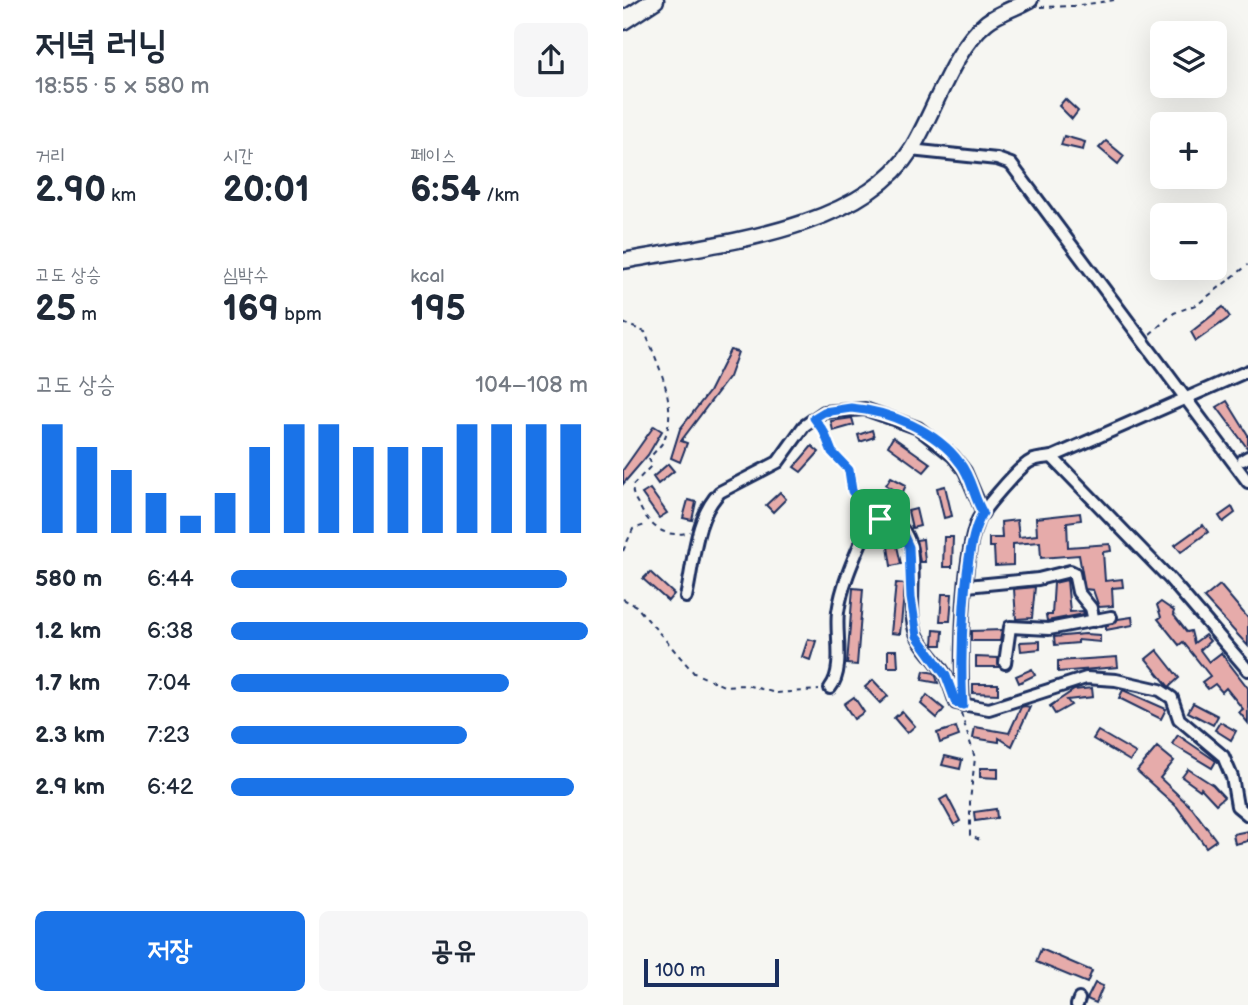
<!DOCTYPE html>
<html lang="ko">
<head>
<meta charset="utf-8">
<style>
	body { margin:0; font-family:"Balsamiq Sans","Poor Story",sans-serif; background:#f6f6f7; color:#1f2937; height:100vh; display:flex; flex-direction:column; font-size:26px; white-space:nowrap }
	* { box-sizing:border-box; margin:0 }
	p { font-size:23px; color:#747a83 }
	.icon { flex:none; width:38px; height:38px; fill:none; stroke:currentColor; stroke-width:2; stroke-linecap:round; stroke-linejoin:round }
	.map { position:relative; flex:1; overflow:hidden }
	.drawer { display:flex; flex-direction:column; background:#fff; width:623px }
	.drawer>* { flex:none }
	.buttons { position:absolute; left:527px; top:21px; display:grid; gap:14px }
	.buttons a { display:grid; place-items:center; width:77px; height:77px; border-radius:10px; background:#fff; box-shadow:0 7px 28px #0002; font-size:35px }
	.scale { position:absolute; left:21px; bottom:18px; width:135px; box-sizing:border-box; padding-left:7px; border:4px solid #1b2f5e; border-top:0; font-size:19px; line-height:24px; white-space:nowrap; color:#1b2f5e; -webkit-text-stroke:5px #f6f6f2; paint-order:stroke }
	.pin { position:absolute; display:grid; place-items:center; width:60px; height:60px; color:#fff; margin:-30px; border-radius:14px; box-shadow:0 4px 10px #0006 }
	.round { display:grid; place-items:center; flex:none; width:74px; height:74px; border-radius:10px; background:#f6f6f7 }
	.headline { display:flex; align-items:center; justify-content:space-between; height:119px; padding:0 35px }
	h1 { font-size:38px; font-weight:700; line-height:52px }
	.stats { display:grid; grid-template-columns:repeat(3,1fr); gap:10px; height:119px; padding:7px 35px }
	.stats div { display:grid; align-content:center }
	.stats b { font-size:35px; font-weight:700 }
	.stats small { font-size:19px; font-weight:400 }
	.stats p { font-size:19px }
	.chart { height:196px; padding:14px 35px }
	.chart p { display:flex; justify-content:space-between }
	.chart svg { width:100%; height:126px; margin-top:7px; stroke:#1a73e8; stroke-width:6 }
	.cta { display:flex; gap:14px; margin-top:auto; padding:14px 35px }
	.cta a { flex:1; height:80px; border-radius:10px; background:#1a73e8; color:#fff; font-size:28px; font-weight:700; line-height:80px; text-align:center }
	.cta a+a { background:#f6f6f7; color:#1f2937 }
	ul { padding:0 35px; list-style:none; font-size:23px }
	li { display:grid; grid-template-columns:112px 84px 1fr; align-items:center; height:52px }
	li i { height:18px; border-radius:9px; background:#1a73e8 }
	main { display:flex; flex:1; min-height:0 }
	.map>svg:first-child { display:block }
</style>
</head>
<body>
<main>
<section class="drawer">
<div class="headline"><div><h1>저녁 러닝</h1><p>18:55 · 5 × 580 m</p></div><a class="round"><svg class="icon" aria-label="share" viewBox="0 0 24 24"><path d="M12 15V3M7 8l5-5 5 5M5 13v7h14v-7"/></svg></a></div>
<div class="stats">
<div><p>거리</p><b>2.90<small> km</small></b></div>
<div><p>시간</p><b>20:01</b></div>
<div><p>페이스</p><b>6:54<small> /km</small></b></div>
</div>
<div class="stats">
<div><p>고도 상승</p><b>25<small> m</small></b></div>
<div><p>심박수</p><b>169<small> bpm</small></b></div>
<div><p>kcal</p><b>195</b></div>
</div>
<div class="chart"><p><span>고도 상승</span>104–108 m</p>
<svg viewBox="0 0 160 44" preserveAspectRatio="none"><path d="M5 44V6M15 44V14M25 44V22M35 44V30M45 44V38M55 44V30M65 44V14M75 44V6M85 44V6M95 44V14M105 44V14M115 44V14M125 44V6M135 44V6M145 44V6M155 44V6"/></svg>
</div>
<ul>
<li><b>580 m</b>6:44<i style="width:94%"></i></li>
<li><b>1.2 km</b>6:38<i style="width:100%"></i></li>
<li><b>1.7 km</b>7:04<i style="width:78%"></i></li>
<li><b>2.3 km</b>7:23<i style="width:66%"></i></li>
<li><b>2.9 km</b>6:42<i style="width:96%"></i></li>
</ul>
<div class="cta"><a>저장</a><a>공유</a></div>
</section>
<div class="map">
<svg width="625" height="1005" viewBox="0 0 625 1005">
	<rect width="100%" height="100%" fill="#f6f6f2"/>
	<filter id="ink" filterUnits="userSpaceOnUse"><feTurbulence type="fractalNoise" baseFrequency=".0143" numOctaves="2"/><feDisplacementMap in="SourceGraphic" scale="14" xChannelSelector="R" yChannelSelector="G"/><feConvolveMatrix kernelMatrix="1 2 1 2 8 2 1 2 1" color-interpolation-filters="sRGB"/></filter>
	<g filter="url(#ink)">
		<g fill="#e6abaa" stroke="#1b2f5e" stroke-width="2">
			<polygon points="442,99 455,111 449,119 436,106"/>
			<polygon points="441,136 462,142 460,150 438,145"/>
			<polygon points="483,141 501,156 495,164 476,148"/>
			<polygon points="600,307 607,317 573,341 568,332"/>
			<polygon points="107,350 115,352 106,377 58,441 64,443 57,462 48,458 57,429 86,392"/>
			<polygon points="604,401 625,435 625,449 594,407"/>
			<polygon points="229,418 231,425 210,431 208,421"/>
			<polygon points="31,426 39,431 25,455 0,484 0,470"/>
			<polygon points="249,430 251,437 237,442 235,435"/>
			<polygon points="270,437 308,464 301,472 265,446"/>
			<polygon points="189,446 196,452 178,472 171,467"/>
			<polygon points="45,464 51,471 35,484 30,477"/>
			<polygon points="268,477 283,485 279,494 263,485"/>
			<polygon points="322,486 329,516 321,518 314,488"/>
			<polygon points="27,489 44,513 36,518 19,494"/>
			<polygon points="157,492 163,499 150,512 143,505"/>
			<polygon points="65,500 73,502 69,520 60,518"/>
			<polygon points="609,507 612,513 600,522 596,516"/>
			<polygon points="293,509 297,526 289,528 285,511"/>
			<polygon points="457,513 458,520 444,522 445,547 487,544 488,551 480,552 482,581 499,579 500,587 489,588 490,606 476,607 470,590 462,589 456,555 418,558 417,542 390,544 390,565 372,566 371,547 366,547 366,538 379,538 378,522 394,520 396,537 414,535 413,518"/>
			<polygon points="580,525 585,532 558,552 552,545"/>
			<polygon points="321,537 330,537 329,567 320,567"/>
			<polygon points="300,539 302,562 297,562 293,540"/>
			<polygon points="274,546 278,564 268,566 265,547"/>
			<polygon points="27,572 51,594 45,601 20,579"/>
			<polygon points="444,580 447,612 460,611 461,614 424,621 423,615 429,615 431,583"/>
			<polygon points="273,583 282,584 277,634 268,633"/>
			<polygon points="597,585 625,618 625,646 581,598"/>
			<polygon points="412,587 409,618 393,619 391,589"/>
			<polygon points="230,588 240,589 234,665 224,664"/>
			<polygon points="319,594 329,594 327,621 317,621"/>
			<polygon points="538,602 551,611 550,614 564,632 568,631 571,643 582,635 587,641 577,650 586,662 598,653 625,688 625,723 616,712 620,709 603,688 599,692 592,684 585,689 579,682 587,676 560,642 556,645 535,619 538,617 534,605"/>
			<polygon points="509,617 510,625 483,630 483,626 495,619"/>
			<polygon points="311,630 320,631 319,645 310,645"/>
			<polygon points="379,630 377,641 348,641 348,631"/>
			<polygon points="462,634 477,635 477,642 455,640 455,643 432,645 431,637"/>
			<polygon points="185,639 193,641 187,660 179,657"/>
			<polygon points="417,641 417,649 398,651 397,642"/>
			<polygon points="265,650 274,650 275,667 265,667"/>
			<polygon points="534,650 556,678 546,687 523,659"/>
			<polygon points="353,657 375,658 376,667 353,667"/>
			<polygon points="494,657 495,667 435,672 435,661"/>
			<polygon points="409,669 412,675 396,683 393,676"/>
			<polygon points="301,671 312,673 315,683 299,680"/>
			<polygon points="250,680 265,696 257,703 242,687"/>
			<polygon points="350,684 375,684 375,694 350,693"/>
			<polygon points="469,688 470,697 444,700 448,705 432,714 427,706 451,690"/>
			<polygon points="500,690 543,709 538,719 496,698"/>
			<polygon points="304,695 321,709 314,718 298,704"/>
			<polygon points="231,697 241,712 231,719 221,704"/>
			<polygon points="570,703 595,716 590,725 565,712"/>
			<polygon points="402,706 407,707 389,746 376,738 376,742 350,738 352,727 386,733 398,707"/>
			<polygon points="279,711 292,726 284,733 271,718"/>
			<polygon points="597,722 613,731 608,740 592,730"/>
			<polygon points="333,727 336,736 317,743 314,733"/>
			<polygon points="475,731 513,753 507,761 470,739"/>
			<polygon points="555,735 593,761 589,768 549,744"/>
			<polygon points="534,747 551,761 537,778 569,808 593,840 583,847 554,807 514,771"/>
			<polygon points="322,756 339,760 337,769 319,765"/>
			<polygon points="357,768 375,768 375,778 357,777"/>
			<polygon points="565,769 590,785 601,797 593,804 578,788 577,790 559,777"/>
			<polygon points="324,796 337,821 331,825 317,800"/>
			<polygon points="373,809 374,818 352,821 351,812"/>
			<polygon points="625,831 625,841 612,844 610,834"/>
			<polygon points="418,949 469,971 464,983 413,962"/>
			<polygon points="472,983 480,986 473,1003 464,999"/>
		</g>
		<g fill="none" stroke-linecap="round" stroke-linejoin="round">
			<defs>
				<g id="minor">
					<polyline points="287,150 374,159 388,164 625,482"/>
					<polyline points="429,457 547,579 625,670"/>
					<polyline points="620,460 625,457"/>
					<polyline points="344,586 415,579 447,571 451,573 455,592 468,608 471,621"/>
					<path d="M63,597C71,563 71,518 97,492L155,462L181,426L201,412L242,409L295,428L330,456L342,471L360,513"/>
					<polyline points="382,663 387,627 426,629 488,617"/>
					<path d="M207,688C222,670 212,633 215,612C219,583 233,554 244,528L250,521L264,519C307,535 280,600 293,633C299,648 313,659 321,673C327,682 329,693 333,703L366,709L463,678L493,680L537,690L549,698L556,719L600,756L609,777L614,806L625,815"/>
					<path d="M340,705C337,661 339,561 354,522C358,511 397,466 408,461C414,458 422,458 429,457L625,371"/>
					<polyline points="454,1005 456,999"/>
				</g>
				<path id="major" d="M0,261C87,244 236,232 288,150C312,112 329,50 364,22C377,12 393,8 407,0"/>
				<polyline id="highway" points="0,21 32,0"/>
			</defs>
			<use href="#minor" stroke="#1b2f5e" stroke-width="16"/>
			<use href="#major" stroke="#1b2f5e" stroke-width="19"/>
			<use href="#highway" stroke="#1b2f5e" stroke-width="21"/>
			<g stroke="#1b2f5e" stroke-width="2" stroke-dasharray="5 5" stroke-linecap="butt">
				<polyline points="417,7 451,6 491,0"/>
				<path d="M0,323L22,332C35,365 57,406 40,442C36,448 30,453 26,459L29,465L10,485C8,496 14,501 19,511C31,530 44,538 67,532"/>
				<polyline points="527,334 551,313 575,304 625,265"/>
				<polyline points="198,427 209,452 226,470 229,491 240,506 240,516"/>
				<polyline points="0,551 10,529 25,524"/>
				<polyline points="0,599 13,606 71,673 101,686 123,685 153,693 196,690"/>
				<polyline points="338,713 352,758 347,801 347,835 356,840"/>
			</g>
			<use href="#minor" stroke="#f6f6f2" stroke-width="10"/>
			<use href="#major" stroke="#f6f6f2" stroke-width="14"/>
			<use href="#highway" stroke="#f6f6f2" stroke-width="16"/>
		</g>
	</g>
	<g fill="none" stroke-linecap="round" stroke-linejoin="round" filter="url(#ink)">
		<defs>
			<path id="route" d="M228,408C266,411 314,431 337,463C349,478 350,497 360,513C339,542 337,666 340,705L333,703L323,676L294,636L288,598L286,547L276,525L264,519L250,521L244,528L240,519V506L229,491L226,470L209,452L201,432L191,418L201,412Z"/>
		</defs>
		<use href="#route" stroke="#fff" stroke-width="14"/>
		<use href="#route" stroke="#1a73e8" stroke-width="9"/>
	</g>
</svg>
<div class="buttons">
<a><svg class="icon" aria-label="layers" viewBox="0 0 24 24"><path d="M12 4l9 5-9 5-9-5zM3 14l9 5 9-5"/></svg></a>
<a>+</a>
<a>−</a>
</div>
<div class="scale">100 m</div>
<div class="pin" style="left:257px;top:519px;background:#1e9e55"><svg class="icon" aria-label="arrive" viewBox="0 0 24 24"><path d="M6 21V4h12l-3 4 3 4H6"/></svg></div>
</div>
</main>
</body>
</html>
